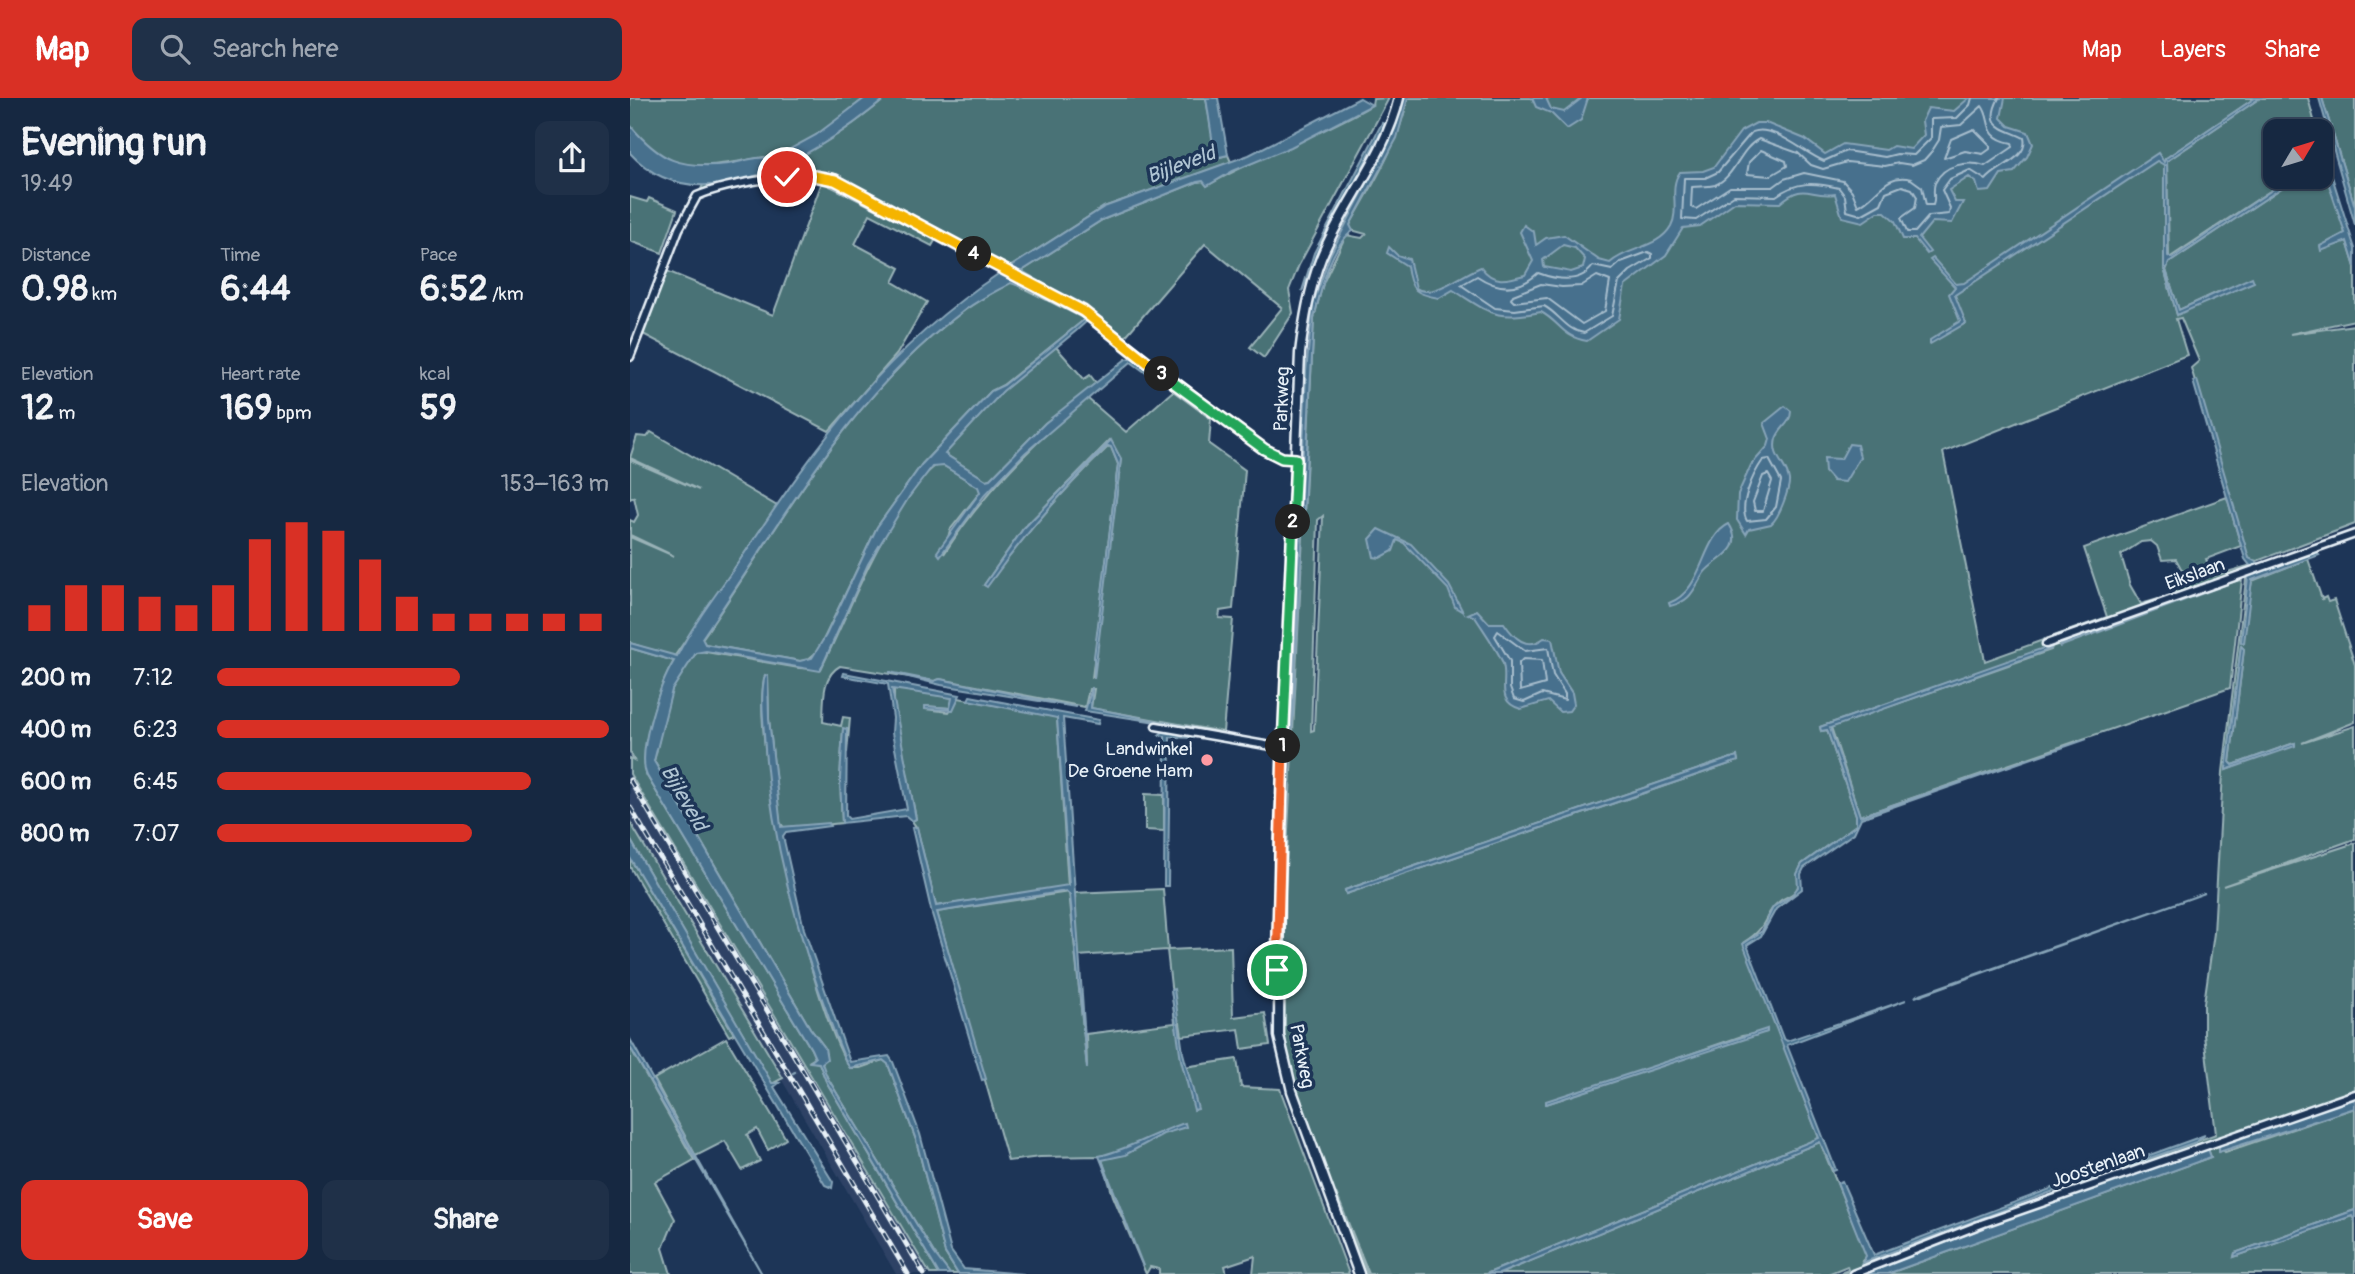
<!DOCTYPE html>
<html lang="en">
<head>
<meta charset="utf-8">
<style>
	body { margin:0; font-family:Pangolin,sans-serif; background:#1f3048; color:#f1f3f6; height:100vh; display:flex; flex-direction:column; font-size:26px; white-space:nowrap }
	* { box-sizing:border-box; margin:0 }
	p { font-size:23px; color:#9ea6b1 }
	.icon { flex:none; width:38px; height:38px; fill:none; stroke:currentColor; stroke-width:2; stroke-linecap:round; stroke-linejoin:round }
	.map { position:relative; flex:1; overflow:hidden }
	.drawer { display:flex; flex-direction:column; background:#162841; width:630px }
	.drawer>* { flex:none }
	.needle { width:46px; rotate:52deg }
	.controls { position:absolute; left:1633px; top:21px; display:grid; gap:14px }
	.controls a { display:grid; place-items:center; width:70px; height:70px; border-radius:14px; background:#162841; box-shadow:0 2px 5px #0004,0 0 0 2px #35445a; font-size:35px }
	.pin { position:absolute; display:grid; place-items:center; width:60px; height:60px; color:#fff; margin:-30px; border:4px solid #fff; border-radius:50%; box-shadow:0 2px 7px #0007 }
	.km { position:absolute; width:35px; height:35px; margin:-18px; border-radius:50%; background:#222; color:#fff; font-size:19px; line-height:35px; text-align:center }
	.round { display:grid; place-items:center; flex:none; width:74px; height:74px; border-radius:14px; background:#1f3048 }
	.summary { display:flex; align-items:center; justify-content:space-between; height:119px; padding:0 21px }
	h1 { font-size:38px; font-weight:700; line-height:52px }
	.metrics { display:grid; grid-template-columns:repeat(3,1fr); gap:10px; height:119px; padding:7px 21px }
	.metrics div { display:grid; align-content:center }
	.metrics b { font-size:35px; font-weight:700 }
	.metrics small { font-size:19px; font-weight:400 }
	.metrics p { font-size:19px }
	.chart { height:196px; padding:14px 21px }
	.chart p { display:flex; justify-content:space-between }
	.chart svg { width:100%; height:126px; margin-top:7px; stroke:#d93025; stroke-width:6 }
	.action { display:flex; gap:14px; margin-top:auto; padding:14px 21px }
	.action a { flex:1; height:80px; border-radius:14px; background:#d93025; color:#fff; font-size:28px; font-weight:700; line-height:80px; text-align:center }
	.action a+a { background:#1f3048; color:#f1f3f6 }
	ul { padding:0 21px; list-style:none; font-size:23px }
	li { display:grid; grid-template-columns:112px 84px 1fr; align-items:center; height:52px }
	li i { height:18px; border-radius:9px; background:#d93025 }
	header { display:flex; align-items:center; gap:42px; box-sizing:border-box; height:98px; padding:0 35px; background:#d93025; color:#fff }
	header strong { font-size:33px }
	nav { display:flex; gap:38px; margin-inline-start:auto; font-size:24px }
	.search { width:490px; height:63px; background:#1f3048; display:flex; align-items:center; gap:18px; box-sizing:border-box; padding:0 24px; border-radius:14px; color:#9ea6b1; font-size:26px }
	main { display:flex; flex:1; min-height:0 }
	.map>svg:first-child { display:block }
</style>
</head>
<body>
<header>
<strong>Map</strong>
<div class="search"><svg class="icon" aria-label="search" viewBox="0 0 24 24"><circle cx="10" cy="10" r="6"/><path d="M15 15l6 6"/></svg>Search here</div>
<nav><a>Map</a><a>Layers</a><a>Share</a></nav>
</header>
<main>
<section class="drawer">
<div class="summary"><div><h1>Evening run</h1><p>19:49</p></div><a class="round"><svg class="icon" aria-label="share" viewBox="0 0 24 24"><path d="M12 15V3M7 8l5-5 5 5M5 13v7h14v-7"/></svg></a></div>
<div class="metrics">
<div><p>Distance</p><b>0.98<small> km</small></b></div>
<div><p>Time</p><b>6:44</b></div>
<div><p>Pace</p><b>6:52<small> /km</small></b></div>
</div>
<div class="metrics">
<div><p>Elevation</p><b>12<small> m</small></b></div>
<div><p>Heart rate</p><b>169<small> bpm</small></b></div>
<div><p>kcal</p><b>59</b></div>
</div>
<div class="chart"><p><span>Elevation</span>153–163 m</p>
<svg viewBox="0 0 160 44" preserveAspectRatio="none"><path d="M5 44V35M15 44V28M25 44V28M35 44V32M45 44V35M55 44V28M65 44V12M75 44V6M85 44V9M95 44V19M105 44V32M115 44V38M125 44V38M135 44V38M145 44V38M155 44V38"/></svg>
</div>
<ul>
<li><b>200 m</b>7:12<i style="width:62%"></i></li>
<li><b>400 m</b>6:23<i style="width:100%"></i></li>
<li><b>600 m</b>6:45<i style="width:80%"></i></li>
<li><b>800 m</b>7:07<i style="width:65%"></i></li>
</ul>
<div class="action"><a>Save</a><a>Share</a></div>
</section>
<div class="map">
<svg width="1725" height="1176" viewBox="0 0 1725 1176">
	<rect width="100%" height="100%" fill="#1d3557"/>
	<filter id="ink" filterUnits="userSpaceOnUse"><feTurbulence type="fractalNoise" baseFrequency=".0143" numOctaves="2"/><feDisplacementMap in="SourceGraphic" scale="14" xChannelSelector="R" yChannelSelector="G"/><feConvolveMatrix kernelMatrix="1 2 1 2 8 2 1 2 1" color-interpolation-filters="sRGB"/></filter>
	<g filter="url(#ink)">
		<polygon fill="#2d4265" points="0,676 206,1016 300,1176 266,1176 0,724"/>
		<g fill="#4a7276" stroke="#99b2b7" stroke-width="2" fill-rule="evenodd">
			<path d="M0,0H235C214,15 158,66 134,59C102,65 55,76 26,56C16,49 8,37 0,27Z"/>
			<path d="M256,0H576L586,60L598,57L601,64L474,109L380,169L195,74H165L69,95L73,87C146,77 200,47 256,0Z"/>
			<path d="M759,0L669,167L659,192L663,215L634,260L620,249L652,210L575,146L494,240L457,211L392,173L472,122L567,84L573,83L577,88C629,57 689,39 742,7L743,1Z"/>
			<path d="M778,0H1625L1535,61L1534,170L1547,217L1588,194L1549,212L1536,172L1539,165L1668,79H1690L1691,66L1697,63L1715,135L1690,149L1717,143L1725,169V222L1660,236L1725,227V426L1627,463L1619,461L1561,270L1569,263L1551,220L1546,221L1557,257L1313,354L1355,563L1477,519L1454,450L1597,399L1611,448L1576,461L1583,478L1618,468L1606,483L1612,481L1600,590L1230,718L1201,629L1421,552L1422,548L1190,629L1191,633L1197,632L1226,717V727L1172,766C1167,775 1170,779 1168,788C1166,797 1157,798 1151,802C1132,816 1140,829 1114,844L1189,1040L856,1176H739L706,1095L737,1176H733L664,986L653,930L654,812L684,220L693,185L716,137L732,140L736,136L721,132L720,127C743,86 768,47 778,0ZM693,418L684,632L681,633L688,422ZM1521,443L1527,448L1532,462L1546,461L1552,472L1548,479L1540,481L1546,496L1511,506L1500,487L1491,457L1511,444ZM1107,658L1108,663L716,796L715,792ZM1137,934L1122,937L916,1006L1112,938Z"/>
			<polygon points="1630,0 1678,0 1687,33 1645,33 1645,79 1661,79 1539,160 1537,63"/>
			<polygon points="1692,0 1725,0 1725,109"/>
			<polygon points="192,84 306,141 302,148 240,116 225,146 270,170 263,184 297,204 267,256 199,333 13,236 37,173 143,217"/>
			<polygon points="0,99 17,104 19,100 47,112 32,155 0,143"/>
			<path d="M381,184L455,221L373,287L361,293L292,366L247,429L188,553L177,562L170,563L75,546L72,541C151,427 218,299 331,215C346,203 365,194 381,184Z"/>
			<polygon points="426,249 454,281 460,277 467,286 415,325 360,381 356,382 315,356 372,293"/>
			<path d="M543,293L581,321L579,346L615,372L603,511L590,513L589,520L603,521L593,634L461,610L464,591H459L455,609L310,581L304,583L210,568C191,578 194,605 193,624L211,628L213,619L220,620L217,655V631H213L210,681L212,725L155,731L150,724L139,621L138,579L135,578C118,639 183,916 220,970H230L253,962L258,966L286,1042L315,1155L328,1176H320L304,1155L197,979L191,965L195,950L180,930L24,663C33,628 38,574 70,553L169,570L191,571C218,516 238,460 273,408C282,394 293,376 307,367L314,368L349,389L350,394L320,432L314,456C353,395 402,347 457,300L496,334ZM480,342L491,361L462,580L488,366L481,349L479,348C434,391 393,438 357,488L354,487L393,431Z"/>
			<polygon points="21,334 147,408 44,559 0,545 0,439 44,458 0,437 0,422 4,424 8,417 4,399 0,401 0,362 69,392 0,360 7,338 17,339"/>
			<path d="M1678,461L1692,501L1696,499L1698,504L1704,502L1725,567V624L1672,645L1725,628V741L1593,788L1725,745V999L1589,1048L1595,1054L1725,1010V1112L1605,1155L1604,1159L1722,1118L1725,1123V1176H1257L1581,1059L1578,1051L1376,1121L1234,1176H1227V1173L1208,1176L1218,1172L1217,1168L1198,1176H869L1190,1044L1237,1158L1232,1163L1236,1165L1586,1036L1574,937V905L1584,835L1593,674L1616,481H1619L1611,544L1622,483ZM1611,548L1614,551L1600,664L1603,667L1664,645L1596,672Z"/>
			<path d="M0,550L44,563C30,586 7,654 17,678L181,951L185,960L180,963L189,965L196,983L309,1176H300L0,676V660L4,662L0,654Z"/>
			<polygon points="264,590 323,600 320,610 296,608 296,611 319,614 329,600 427,619 438,789 306,808 287,730 282,723 286,721 264,606"/>
			<polygon points="515,696 534,697 534,733 515,732"/>
			<polygon points="0,724 153,980 142,986 0,741"/>
			<polygon points="0,760 104,936 99,938 0,769"/>
			<polygon points="533,791 538,852 601,849 603,919 635,915 640,947 612,951 609,931 552,938 550,925 546,926 554,969 607,961 611,989 650,991 719,1176 623,1176 625,1158 595,1168 597,1176 529,1176 529,1171 520,1169 516,1176 483,1098 471,1058 410,1059 378,1063 307,814 439,794 457,969 456,936 545,925 537,852 448,858 444,795"/>
			<polygon points="96,940 156,1041 138,1052 127,1031 117,1037 130,1063 112,1072 95,1043 66,1058 24,981"/>
			<polygon points="0,949 64,1062 25,1084 45,1121 33,1150 41,1176 0,1176"/>
		</g>
		<g fill="#46708d" stroke="#87a4b8" stroke-width="2" fill-rule="evenodd">
			<path d="M235,0H256C195,51 70,133 0,55V27C30,63 50,71 98,66C113,64 127,57 142,61L186,37Z"/>
			<polygon points="576,0 588,0 598,57 585,60"/>
			<polygon points="730,0 742,7 661,49 603,73 577,88 573,83 567,84 472,122 392,173 403,182 380,169 474,109 619,57"/>
			<path d="M774,0H778L767,40L720,127L723,133C700,148 691,192 684,220L661,657L676,274L683,206L700,157L765,31Z"/>
			<polygon points="902,0 916,0 921,11 934,14 952,0 958,0 951,22 937,31 921,15 906,9"/>
			<path d="M1339,0H1375L1371,20L1379,28L1398,34L1403,46L1397,59L1384,74L1371,76L1360,93L1349,94L1346,84L1339,79L1319,92L1325,104H1333L1322,125L1302,124L1289,140L1300,154L1297,156L1285,141H1273L1265,123L1255,114H1248L1233,124L1212,119L1205,96C1179,100 1175,83 1150,105L1105,104L1070,128L1053,130L1036,157L995,188L989,221L957,243C932,239 931,225 911,214C865,223 862,216 823,192L809,200C786,196 780,193 777,168L757,155L759,149L767,157L779,161L786,190C802,202 834,175 851,169C863,186 877,182 895,177L903,163L890,134L894,127L904,134L906,147L916,140L934,137L969,162L980,165C997,149 1028,151 1041,128C1050,111 1038,90 1050,74L1073,73L1084,69L1111,33L1126,25H1136L1175,41L1195,56L1213,46L1256,52L1263,48L1281,51L1294,37L1292,23L1298,10L1324,13ZM933,147L945,150L955,161L953,170L941,174L914,169L913,162Z"/>
			<polygon points="1625,0 1630,0 1537,63 1538,158 1542,160 1661,79 1668,79 1539,165 1536,172 1549,212 1622,179 1624,184 1547,217 1534,170 1534,67 1527,63 1325,197 1336,225 1300,246 1300,242 1330,223 1319,196 1325,189 1300,162 1303,160 1326,186 1334,185 1528,55 1534,64 1536,60"/>
			<polygon points="1689,0 1692,0 1725,109 1725,127"/>
			<polygon points="752,25 755,26 689,153 672,193 684,155"/>
			<polygon points="1700,72 1725,151 1725,169 1717,143 1691,153 1690,148 1715,135 1695,75"/>
			<path d="M371,174L396,190L381,185C365,194 346,203 331,215C218,299 151,427 72,540L75,546L170,563L182,560L196,537L247,429L292,366L361,293L374,287L455,221L457,223L446,233L373,293L315,356L356,382L360,381L415,325L496,261L502,260L518,272L515,274L501,264L395,355L354,398L310,458L307,454L350,394L348,389L314,368L302,369L279,399L238,466L190,573L76,553L66,555L42,592L24,663L180,930L195,950L197,961L192,965L197,979L304,1155L320,1176H309L196,983L189,965L180,964L185,960L181,951L17,678C6,654 30,586 44,563L0,550V545L47,558C65,522 92,489 114,456C190,342 255,251 371,174Z"/>
			<polygon points="1567,282 1619,460 1628,465 1622,470 1615,461 1563,283"/>
			<path d="M1155,308L1161,313C1161,326 1150,329 1146,341C1141,359 1157,366 1159,382C1160,390 1149,420 1141,426L1119,431L1116,436L1107,422L1108,396L1121,367L1138,348L1140,341L1134,325Z"/>
			<path d="M481,342L491,361L464,581V559L488,366L481,349L478,348C433,392 393,438 357,489L354,487L393,431Z"/>
			<polygon points="1219,346 1227,347 1230,359 1215,384 1203,383 1195,374 1194,360 1211,361"/>
			<path d="M1099,426C1117,453 1084,461 1074,475C1063,492 1062,503 1040,508L1039,505C1074,493 1071,439 1099,426Z"/>
			<polygon points="749,431 781,446 819,487 833,514 825,509 818,491 774,445 767,442 763,453 750,460 744,459 740,441"/>
			<polygon points="1685,453 1689,457 1622,482 1614,545 1611,544 1618,479"/>
			<polygon points="1603,484 1429,549 1439,542"/>
			<path d="M847,512L859,525H874C884,540 897,553 914,540L922,541L929,575L942,595L944,606L939,613L930,614L918,603L891,611C863,603 880,581 872,563C865,548 854,533 845,519L838,516Z"/>
			<polygon points="1422,547 1421,551 1200,630 1230,718 1457,641 1231,720 1224,735 1174,770 1171,776 1172,791 1146,811 1131,838 1117,847 1153,940 1157,943 1276,902 1157,947 1206,1072 1203,1073 1190,1044 869,1176 856,1176 1189,1040 1113,846 1132,833 1143,809 1162,797 1168,789 1167,776 1172,766 1226,727 1226,717 1197,632 1191,633 1190,629"/>
			<polygon points="1611,548 1614,551 1600,664 1603,667 1665,645 1665,648 1596,672"/>
			<polygon points="259,574 304,583 310,581 446,609 311,587"/>
			<polygon points="214,575 330,597 323,612 295,611 295,608 320,610 322,600 262,591 286,721 282,723 276,718 212,725 210,681 213,630 217,631 216,718 219,721 277,711 262,635 263,620 258,586 213,578"/>
			<path d="M135,577L138,578L139,621L151,729L199,725L200,728L156,734L153,738L174,831L220,964L259,958L263,964L290,1036L321,1153L334,1171L394,1176H328L315,1155L286,1042L258,966L253,962L220,970L216,964C174,861 140,748 134,636C133,616 130,596 135,577Z"/>
			<polygon points="462,589 461,610 565,630 455,613"/>
			<polygon points="340,598 469,622 468,626 433,620 457,971 440,797 436,793 307,814 356,981 352,982 302,816 282,730 287,729 306,808 439,787 427,620 338,602"/>
			<polygon points="534,633 564,640 540,639 538,788 534,788 535,638 529,637"/>
			<polygon points="1107,658 1108,663 716,796 715,792"/>
			<polygon points="0,741 142,985 149,985 144,989 203,1084 202,1090 195,1087 0,760"/>
			<polygon points="1575,795 1285,899 1287,897"/>
			<polygon points="544,891 553,955 568,1011 564,1012 551,962 541,892"/>
			<polygon points="1137,931 1137,934 916,1006 916,1003"/>
			<polygon points="0,941 132,1176 0,949"/>
			<polygon points="1725,999 1725,1010 1589,1054 1589,1048 1594,1046"/>
			<path d="M555,1025L556,1029L533,1036L495,1057L472,1062L513,1168L469,1058C498,1052 525,1034 555,1025Z"/>
			<polygon points="1575,1037 1566,1044 1449,1085 1445,1084"/>
			<polygon points="1578,1051 1581,1059 1257,1176 1234,1176 1376,1121"/>
			<polygon points="1212,1083 1244,1157 1428,1088 1432,1090 1232,1165 1236,1158 1207,1085"/>
			<polygon points="1725,1112 1725,1123 1722,1118 1604,1159 1605,1155"/>
		</g>
		<g fill="none" stroke-linecap="round" stroke-linejoin="round">
			<g stroke="#a7bdcd" stroke-width="2">
				<path d="M1342,0L1340,7L1327,20L1301,21V40L1284,57L1267,56L1255,59L1216,53L1194,63C1175,56 1143,25 1122,34L1088,74L1075,80H1054L1052,121L1066,122L1104,97L1146,98C1167,83 1184,84 1209,90L1215,98L1217,113L1231,117L1251,106L1256,94L1272,88L1282,91L1287,99L1285,110L1271,120L1277,134H1285L1299,118L1319,116L1320,110L1312,92L1320,81L1340,72L1356,82C1366,68 1399,61 1394,40C1375,30 1353,30 1369,0"/>
				<path d="M1352,8C1363,22 1351,39 1382,45L1383,49L1355,68C1339,63 1314,65 1305,85C1302,93 1306,100 1303,107H1296L1292,89L1281,81C1254,74 1248,99 1228,108L1222,93L1213,83L1174,75L1154,81L1143,89H1100L1066,111L1061,109L1062,89C1069,88 1077,89 1085,87C1106,78 1109,51 1129,41L1168,55L1181,67L1193,71L1217,64L1255,68L1269,65L1282,67L1294,62L1302,53L1309,42L1311,29L1331,27Z"/>
				<polygon points="1344,31 1360,47 1360,51 1353,56 1335,53 1314,60 1321,41"/>
				<polygon points="1131,52 1156,63 1157,68 1140,78 1117,76 1119,64"/>
				<path d="M1018,154L1022,156V160L1000,173L989,184L982,218L954,235C937,233 929,216 914,208L885,212L865,210L831,187L847,178C868,192 889,193 908,175C927,182 950,186 963,168L982,172L991,164Z"/>
				<polygon points="967,178 980,183 975,213 952,226 917,200 884,204 881,201 883,197 911,186 932,189 951,188"/>
				<path d="M1139,361L1151,383L1146,409L1136,421L1117,423C1108,408 1123,376 1133,362Z"/>
				<polygon points="1138,376 1142,383 1133,413 1125,413 1123,404 1133,378"/>
				<polygon points="868,533 895,553 918,550 923,577 935,596 935,602 912,596 894,604 884,601 880,590 880,563 865,538"/>
				<polygon points="893,561 912,562 915,586 890,593 889,565"/>
			</g>
			<polyline stroke="#87a4b8" stroke-width="2.5" points="163,975 165,974"/>
			<defs>
				<g id="minor">
					<path d="M0,259L49,131L67,98C97,85 175,72 205,82L453,213L634,351L652,360L666,361"/>
					<polyline points="1416,546 1725,436"/>
					<polyline points="526,628 653,650"/>
					<polyline points="1223,1176 1354,1125 1725,996"/>
				</g>
				<path id="tertiary" d="M729,1176L662,993L649,938L650,741L670,255C674,223 679,191 691,160C713,105 755,59 769,0"/>
			</defs>
			<use href="#minor" stroke="#e8f1f8" stroke-width="11"/>
			<use href="#tertiary" stroke="#e8f1f8" stroke-width="13"/>
			<use href="#minor" stroke="#1d3557" stroke-width="6"/>
			<use href="#tertiary" stroke="#1d3557" stroke-width="8"/>
			<defs>
				<g id="rail">
					<polyline points="0,682 294,1176"/>
					<polyline points="0,709 278,1176"/>
				</g>
			</defs>
			<use href="#rail" stroke="#e8f1f8" stroke-width="5"/>
			<use href="#rail" stroke="#1d3557" stroke-width="2.5" stroke-dasharray="8" stroke-linecap="butt"/>
		</g>
	</g>
	<g fill="none" stroke-linecap="round" stroke-linejoin="round" filter="url(#ink)">
		<defs>
			<polyline id="split-1" points="647,872 653,648"/>
			<polyline id="split-2" points="653,648 663,424"/>
			<polyline id="split-3" points="532,276 634,351 652,360 666,361 663,424"/>
			<polyline id="split-4" points="344,156 453,213 532,276"/>
			<polyline id="split-5" points="157,79 184,78 205,82 344,156"/>
		</defs>
		<use href="#split-1" stroke="#fff" stroke-width="14"/>
		<use href="#split-2" stroke="#fff" stroke-width="14"/>
		<use href="#split-3" stroke="#fff" stroke-width="14"/>
		<use href="#split-4" stroke="#fff" stroke-width="14"/>
		<use href="#split-5" stroke="#fff" stroke-width="14"/>
		<use href="#split-1" stroke="#f0652b" stroke-width="9"/>
		<use href="#split-2" stroke="#22a559" stroke-width="9"/>
		<use href="#split-3" stroke="#22a559" stroke-width="9"/>
		<use href="#split-4" stroke="#f5b400" stroke-width="9"/>
		<use href="#split-5" stroke="#f5b400" stroke-width="9"/>
	</g>
	<circle fill="#ff9aa2" stroke="#1d3557" stroke-width="2.5" cx="577" cy="662" r="7"/>
	<g text-anchor="middle" dominant-baseline="central" stroke-width="7" stroke-linejoin="round" paint-order="stroke">
		<g font-size="19" fill="#e8f1f8" stroke="#1d3557">
			<text transform="translate(652 301) rotate(-88)">Parkweg</text>
			<text transform="translate(1565 476) rotate(-20)">Eikslaan</text>
			<text transform="translate(672 958) rotate(79)">Parkweg</text>
			<text transform="translate(1468 1068) rotate(-19)">Joostenlaan</text>
		</g>
		<g font-size="19" fill="#e8f1f8" stroke="#1d3557" text-anchor="end">
			<text x="563" y="651">Landwinkel<tspan x="563" dy="22">De Groene Ham</tspan></text>
		</g>
		<g font-size="21" font-style="italic" fill="#afc4d3" stroke="#1d3557">
			<text transform="translate(551 67) rotate(-21)">Bijleveld</text>
			<text transform="translate(54 700) rotate(60)">Bijleveld</text>
		</g>
	</g>
</svg>
<div class="controls">
<a><svg class="needle" viewBox="-14 -14 28 28"><path d="M0-13l5 13h-10z" fill="#e53935"/><path d="M0 13l5-13h-10z" fill="#9ea6b1"/></svg></a>
</div>
<div class="pin" style="left:647px;top:872px;background:#1e9e55"><svg class="icon" aria-label="arrive" viewBox="0 0 24 24"><path d="M6 21V4h12l-3 4 3 4H6"/></svg></div>
<div class="pin" style="left:157px;top:79px;background:#d93025"><svg class="icon" aria-label="check" viewBox="0 0 24 24"><path d="M5 12l5 5 9-10"/></svg></div>
<b class="km" style="left:653px;top:648px">1</b>
<b class="km" style="left:663px;top:424px">2</b>
<b class="km" style="left:532px;top:276px">3</b>
<b class="km" style="left:344px;top:156px">4</b>
</div>
</main>
</body>
</html>
